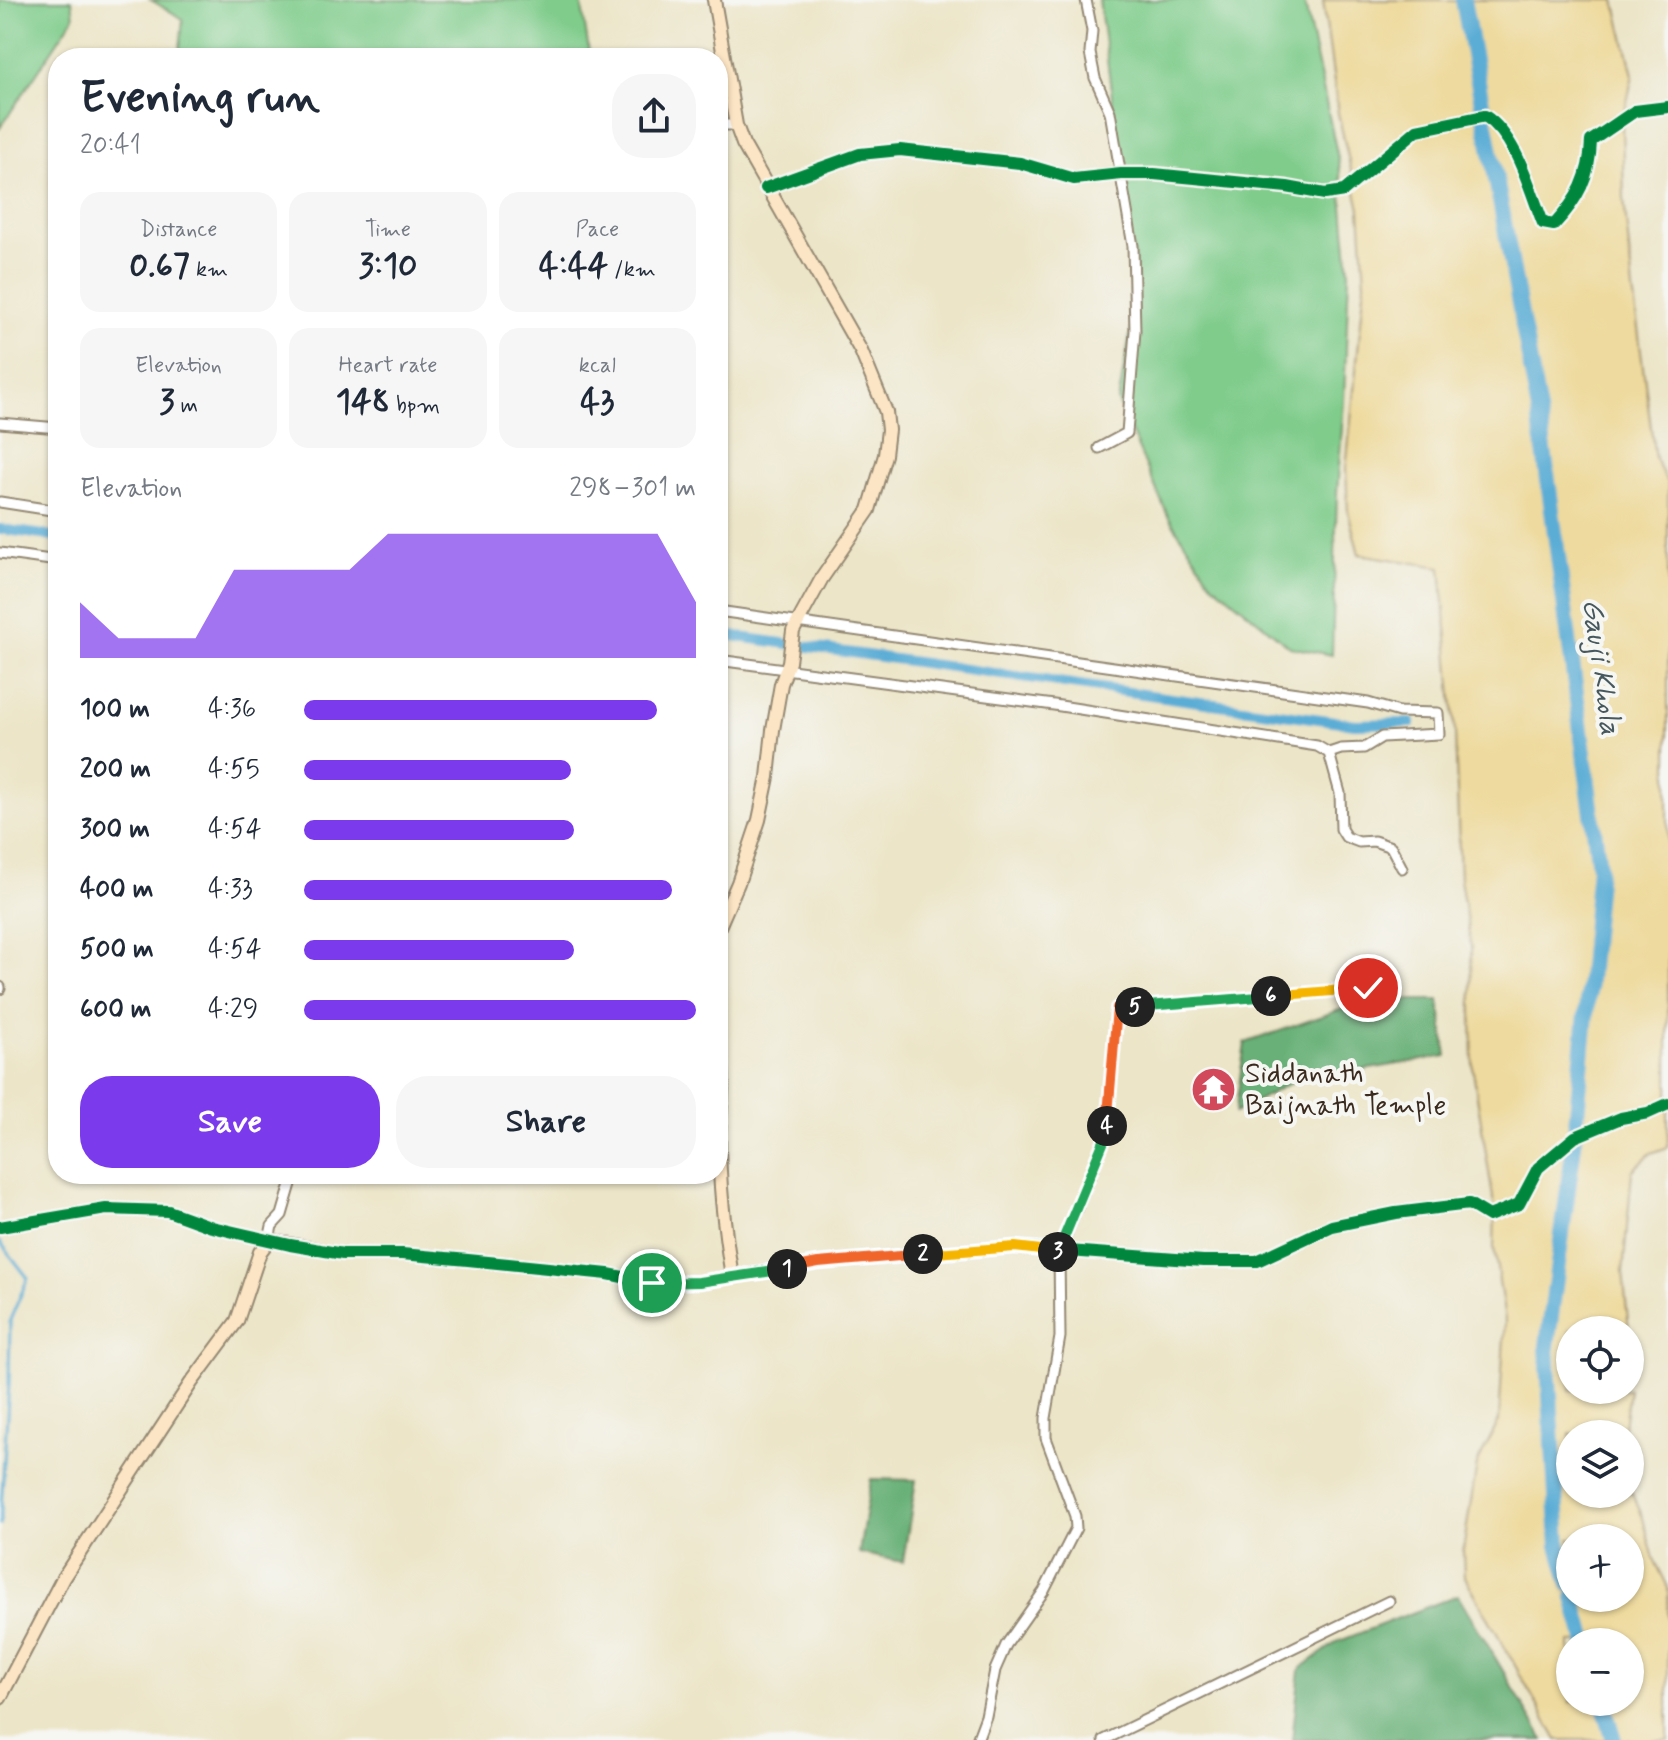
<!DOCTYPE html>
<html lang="en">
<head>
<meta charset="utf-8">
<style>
	body { margin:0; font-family:Mynerve,sans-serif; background:#f6f6f7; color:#1f2937; height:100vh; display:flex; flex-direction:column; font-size:30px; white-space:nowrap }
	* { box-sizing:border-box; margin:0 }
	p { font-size:26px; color:#747a83 }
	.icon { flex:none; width:44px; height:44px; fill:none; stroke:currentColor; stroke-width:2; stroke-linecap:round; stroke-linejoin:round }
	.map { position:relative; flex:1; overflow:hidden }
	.side { position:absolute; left:48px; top:48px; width:680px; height:1136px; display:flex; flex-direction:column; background:#fff; border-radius:32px; box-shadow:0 2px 6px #0004 }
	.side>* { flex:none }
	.buttons { position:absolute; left:1556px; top:1316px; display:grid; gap:16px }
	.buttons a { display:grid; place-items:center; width:88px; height:88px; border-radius:50%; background:#fff; box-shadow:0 2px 6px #0004; font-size:40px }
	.pin { position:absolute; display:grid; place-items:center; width:68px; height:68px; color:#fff; margin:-34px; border:4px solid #fff; border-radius:50%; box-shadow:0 2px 8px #0007 }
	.km { position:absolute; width:40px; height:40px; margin:-20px; border-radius:50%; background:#222; color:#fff; font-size:22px; line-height:40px; text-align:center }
	.round { display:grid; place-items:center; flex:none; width:84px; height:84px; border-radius:32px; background:#f6f6f7 }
	.overview { display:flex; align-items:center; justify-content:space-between; height:136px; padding:0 32px }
	h1 { font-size:44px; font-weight:700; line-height:60px }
	.figures { display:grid; grid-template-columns:repeat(3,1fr); gap:12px; height:136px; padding:8px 32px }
	.figures div { display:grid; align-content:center; border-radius:20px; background:#f6f6f7; text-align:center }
	.figures b { font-size:34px; font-weight:700 }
	.figures small { font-size:22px; font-weight:400 }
	.figures p { font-size:22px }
	.chart { height:224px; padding:16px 32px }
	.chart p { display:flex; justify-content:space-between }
	.chart svg { width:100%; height:144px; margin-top:8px; fill:#7c3aed; opacity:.7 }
	.cta { display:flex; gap:16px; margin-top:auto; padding:16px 32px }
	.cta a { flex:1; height:92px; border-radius:32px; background:#7c3aed; color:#fff; font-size:32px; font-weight:700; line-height:92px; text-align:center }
	.cta a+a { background:#f6f6f7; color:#1f2937 }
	ul { padding:0 32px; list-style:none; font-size:26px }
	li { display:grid; grid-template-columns:128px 96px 1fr; align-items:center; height:60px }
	li i { height:20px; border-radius:10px; background:#7c3aed }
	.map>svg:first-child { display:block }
</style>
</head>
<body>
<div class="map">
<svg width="1668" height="1740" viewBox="0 0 1668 1740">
	<rect width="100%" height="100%" fill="#f6f6f2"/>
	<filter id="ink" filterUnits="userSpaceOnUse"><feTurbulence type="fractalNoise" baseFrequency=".0125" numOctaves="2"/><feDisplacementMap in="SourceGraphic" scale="16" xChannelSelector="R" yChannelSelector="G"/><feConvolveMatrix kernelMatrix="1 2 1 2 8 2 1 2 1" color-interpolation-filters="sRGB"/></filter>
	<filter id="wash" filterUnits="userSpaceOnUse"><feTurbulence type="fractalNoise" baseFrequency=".006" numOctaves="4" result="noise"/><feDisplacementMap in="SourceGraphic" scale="32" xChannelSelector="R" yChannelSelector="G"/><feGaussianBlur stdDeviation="1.8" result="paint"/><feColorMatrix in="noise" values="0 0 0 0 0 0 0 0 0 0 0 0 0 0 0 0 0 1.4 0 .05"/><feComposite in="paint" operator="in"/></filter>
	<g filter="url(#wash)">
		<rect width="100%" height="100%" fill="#ece5c8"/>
		<g fill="#7fcc8b" stroke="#5d7b54" stroke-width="2">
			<polygon points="0,0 72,0 74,17 0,128"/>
			<polygon points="151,0 581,0 590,58 179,58 183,19"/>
			<polygon points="1099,0 1304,0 1339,163 1349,271 1344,400 1337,493 1332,655 1290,647 1211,582 1168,516 1118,402 1138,289"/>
		</g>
		<g fill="#67b077" stroke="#516d4a" stroke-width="2">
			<polygon points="1368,1000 1439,1000 1447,1056 1292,1082 1235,1113 1245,1043"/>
			<polygon points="871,1479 916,1480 903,1562 859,1553"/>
			<polygon points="1458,1595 1544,1740 1292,1740 1300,1669 1337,1642"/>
		</g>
		<path fill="#eeda9e" stroke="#94825e" stroke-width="2" fill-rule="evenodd" d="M1323,0H1615L1633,75L1622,123L1624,199L1633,290L1655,459L1668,484V1147L1651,1153L1632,1171L1623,1272L1629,1330H1570V1390H1629L1623,1434H1570V1494H1630V1489L1642,1515L1654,1559L1668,1587V1740H1557L1464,1575L1463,1551L1477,1464L1499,1421L1505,1320L1494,1248L1495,1210L1473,1071L1471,947L1460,879L1455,731L1441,567L1359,554L1348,511L1346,469L1365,282L1360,209L1338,113ZM1570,1538H1630V1598H1570ZM1570,1642H1630V1702H1570Z"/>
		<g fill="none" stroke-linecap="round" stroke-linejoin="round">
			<polyline stroke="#5badd6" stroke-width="3" points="0,1242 28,1278 10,1320 9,1383 0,1525"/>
			<g stroke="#5badd6" stroke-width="10">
				<polyline points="0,529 58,537"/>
				<polyline points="718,634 1355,724 1411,723"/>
			</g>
			<g stroke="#5badd6" stroke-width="16">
				<polyline points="1463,0 1539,412 1599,867 1575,1137 1547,1346 1559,1545 1570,1584"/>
				<polyline points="1574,1598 1586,1642"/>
				<polyline points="1603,1702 1614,1740"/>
			</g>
		</g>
	</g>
	<g filter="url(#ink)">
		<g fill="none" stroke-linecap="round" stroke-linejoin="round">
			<defs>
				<g id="street">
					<polyline points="1086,0 1092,31 1090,53 1095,78 1110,112 1133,246 1135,331 1127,433 1099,448"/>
					<polyline points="718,125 736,125"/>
					<path d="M766,188L860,154L900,150L1020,163L1074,179L1121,174H1154L1287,187L1325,194L1344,191L1417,130L1485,116C1517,137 1529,188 1543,223L1554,225C1578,199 1590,177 1591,141L1635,111L1668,107"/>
					<polyline points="0,423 58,428"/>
					<polyline points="0,502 58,511"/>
					<polyline points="0,553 58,561"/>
					<polyline points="718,611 1368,703 1399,712 1438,713 1439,734 1382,737 1364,748 1341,749 1329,753"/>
					<polyline points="718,660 1054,705 1317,746 1329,753 1340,793 1341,829 1346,837 1359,842 1374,841 1391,847 1402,868"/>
					<polyline points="0,987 0,989"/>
					<polyline points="0,1227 106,1209 168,1211 212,1227 269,1240 272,1226 282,1215 294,1174"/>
					<polyline points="732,1276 818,1263 1015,1247 1203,1261 1257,1261 1332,1226 1396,1213 1469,1204 1489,1216 1519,1204 1538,1168 1575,1137 1621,1118 1648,1113 1668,1104"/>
					<polyline points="977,1740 986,1716 995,1670 1006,1645 1044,1591 1076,1528 1075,1516 1046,1438 1046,1418 1060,1337 1059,1252 1106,1136 1117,1008 1368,988"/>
					<polyline points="1104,1740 1389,1601"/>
				</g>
				<g id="secondary">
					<polyline points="714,0 736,125 743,144 861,351 886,412 888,430 885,455 869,510 822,578 793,631 789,662 781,684 773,730 768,777 759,820 738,883 718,929"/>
					<path d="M0,1698L63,1578L191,1383L237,1321L260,1252L269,1240L343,1254H402L468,1260L608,1274L652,1283L699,1282L732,1276C724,1229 719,1183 719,1135C720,1101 727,1078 718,1044"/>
				</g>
			</defs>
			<use href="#street" stroke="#948873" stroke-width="13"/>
			<use href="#secondary" stroke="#948873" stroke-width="16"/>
			<use href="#street" stroke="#fff" stroke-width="9"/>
			<use href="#secondary" stroke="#fce5c4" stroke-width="12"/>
			<defs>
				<g id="cycleway">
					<path d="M766,188L860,154L900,150L1020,163L1074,179L1121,174H1154L1287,187L1325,194L1344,191L1417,130L1485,116C1517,137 1529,188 1543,223L1554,225C1578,199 1590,177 1591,141L1635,111L1668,107"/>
					<polyline points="0,1227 106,1209 168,1211 212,1227 290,1245 343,1254 402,1254 468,1260 608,1274 652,1283 699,1282 818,1263 1015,1247 1203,1261 1257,1261 1332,1226 1396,1213 1469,1204 1489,1216 1519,1204 1538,1168 1575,1137 1621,1118 1648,1113 1668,1104"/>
				</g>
			</defs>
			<use href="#cycleway" stroke="#f6f6f2" stroke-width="17"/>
			<use href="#cycleway" stroke="#00873e" stroke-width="12"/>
		</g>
	</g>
	<g fill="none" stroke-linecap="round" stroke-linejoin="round" filter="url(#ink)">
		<defs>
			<polyline id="split-1" points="652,1283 699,1282 787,1269"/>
			<polyline id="split-2" points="787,1269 818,1263 923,1254"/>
			<polyline id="split-3" points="923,1254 1015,1247 1058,1252"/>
			<polyline id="split-4" points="1058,1252 1106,1136 1107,1126"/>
			<polyline id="split-5" points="1107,1126 1117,1008 1135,1007"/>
			<polyline id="split-6" points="1135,1007 1271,996"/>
			<polyline id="split-7" points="1271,996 1368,988"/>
		</defs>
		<use href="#split-1" stroke="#fff" stroke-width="16"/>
		<use href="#split-2" stroke="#fff" stroke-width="16"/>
		<use href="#split-3" stroke="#fff" stroke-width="16"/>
		<use href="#split-4" stroke="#fff" stroke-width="16"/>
		<use href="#split-5" stroke="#fff" stroke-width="16"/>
		<use href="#split-6" stroke="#fff" stroke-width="16"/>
		<use href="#split-7" stroke="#fff" stroke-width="16"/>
		<use href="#split-1" stroke="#22a559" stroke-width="10"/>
		<use href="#split-2" stroke="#f0652b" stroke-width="10"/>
		<use href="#split-3" stroke="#f5b400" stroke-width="10"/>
		<use href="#split-4" stroke="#22a559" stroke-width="10"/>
		<use href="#split-5" stroke="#f0652b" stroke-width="10"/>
		<use href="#split-6" stroke="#22a559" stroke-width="10"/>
		<use href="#split-7" stroke="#f5b400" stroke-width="10"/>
	</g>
	<defs>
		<symbol id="temple-disc" viewBox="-11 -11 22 22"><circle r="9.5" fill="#d1495b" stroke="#f6f6f2"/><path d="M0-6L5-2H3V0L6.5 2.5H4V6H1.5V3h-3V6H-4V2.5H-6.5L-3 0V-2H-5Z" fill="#fff"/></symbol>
	</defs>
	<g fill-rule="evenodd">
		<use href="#temple-disc" x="1188" y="1064" width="51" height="51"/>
	</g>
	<g text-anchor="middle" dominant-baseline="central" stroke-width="8" stroke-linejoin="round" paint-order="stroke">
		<g font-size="28" fill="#3b2a1e" stroke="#f6f6f2" text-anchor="start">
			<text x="1245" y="1074">Siddanath<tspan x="1245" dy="32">Baijnath Temple</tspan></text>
		</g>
		<g font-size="30" font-style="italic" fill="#46585e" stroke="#f6f6f2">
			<text transform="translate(1601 667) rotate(82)">Gauji Khola</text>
		</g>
	</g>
</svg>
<div class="buttons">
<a><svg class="icon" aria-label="locate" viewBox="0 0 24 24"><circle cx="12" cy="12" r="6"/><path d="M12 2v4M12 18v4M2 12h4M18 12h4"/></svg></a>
<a><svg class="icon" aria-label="layers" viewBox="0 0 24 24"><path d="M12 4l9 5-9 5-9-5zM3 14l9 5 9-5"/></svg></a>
<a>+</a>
<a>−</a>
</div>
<div class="pin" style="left:652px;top:1283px;background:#1e9e55"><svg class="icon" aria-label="arrive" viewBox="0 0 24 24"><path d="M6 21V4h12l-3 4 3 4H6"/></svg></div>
<div class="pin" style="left:1368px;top:988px;background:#d93025"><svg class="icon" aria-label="check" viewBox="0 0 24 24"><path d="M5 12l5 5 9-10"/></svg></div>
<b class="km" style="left:787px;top:1269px">1</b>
<b class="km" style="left:923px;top:1254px">2</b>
<b class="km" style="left:1058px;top:1252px">3</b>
<b class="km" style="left:1107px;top:1126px">4</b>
<b class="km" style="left:1135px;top:1007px">5</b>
<b class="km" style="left:1271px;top:996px">6</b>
<section class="side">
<div class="overview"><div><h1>Evening run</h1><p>20:41</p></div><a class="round"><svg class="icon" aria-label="share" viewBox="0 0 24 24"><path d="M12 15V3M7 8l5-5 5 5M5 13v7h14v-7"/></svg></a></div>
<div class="figures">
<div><p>Distance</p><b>0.67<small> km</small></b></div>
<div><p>Time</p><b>3:10</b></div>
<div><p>Pace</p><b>4:44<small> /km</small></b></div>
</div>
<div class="figures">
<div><p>Elevation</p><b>3<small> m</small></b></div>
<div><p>Heart rate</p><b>148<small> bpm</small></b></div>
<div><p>kcal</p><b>43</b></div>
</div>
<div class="chart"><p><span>Elevation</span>298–301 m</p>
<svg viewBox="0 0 160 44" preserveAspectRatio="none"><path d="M0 44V27L10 38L20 38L30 38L40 17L50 17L60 17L70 17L80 6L90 6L100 6L110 6L120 6L130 6L140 6L150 6L160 27V44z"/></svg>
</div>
<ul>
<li><b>100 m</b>4:36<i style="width:90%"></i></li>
<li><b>200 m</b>4:55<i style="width:68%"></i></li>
<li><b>300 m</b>4:54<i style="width:69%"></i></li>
<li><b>400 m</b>4:33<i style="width:94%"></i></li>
<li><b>500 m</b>4:54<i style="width:69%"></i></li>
<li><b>600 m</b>4:29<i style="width:100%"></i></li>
</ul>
<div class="cta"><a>Save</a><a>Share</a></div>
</section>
</div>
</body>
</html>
